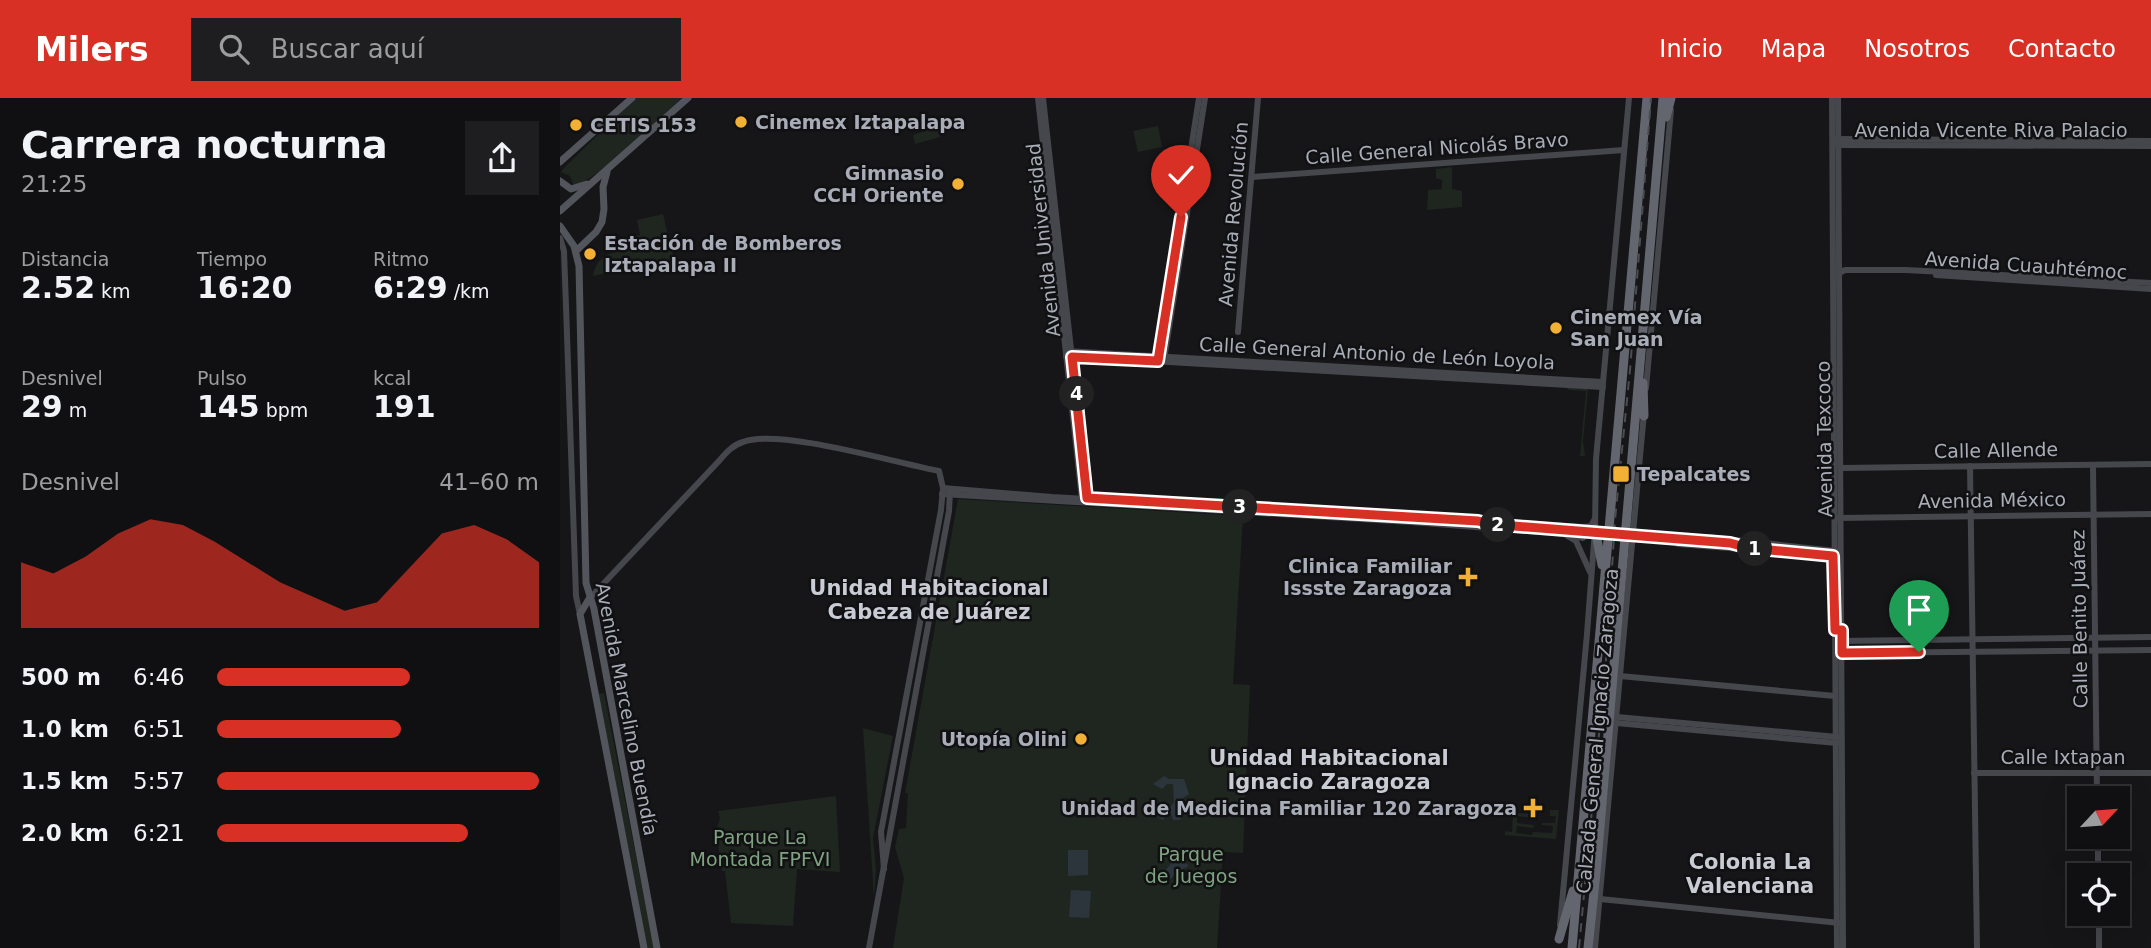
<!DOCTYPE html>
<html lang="es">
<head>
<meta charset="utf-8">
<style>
	body { margin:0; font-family:"DejaVu Sans",sans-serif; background:#1e1e20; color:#f1f3f6; height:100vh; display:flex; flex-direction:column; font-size:26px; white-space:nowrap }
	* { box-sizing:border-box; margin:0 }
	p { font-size:23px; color:#9c9d9f }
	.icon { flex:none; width:38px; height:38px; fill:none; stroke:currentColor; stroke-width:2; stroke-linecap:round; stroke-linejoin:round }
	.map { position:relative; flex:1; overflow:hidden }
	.panel { display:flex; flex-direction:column; background:#101012; width:560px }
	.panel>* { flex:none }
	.needle { width:46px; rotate:64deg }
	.fabs { position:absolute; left:1507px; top:688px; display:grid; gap:14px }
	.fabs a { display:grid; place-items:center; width:63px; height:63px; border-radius:0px; background:#101012; box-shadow:0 7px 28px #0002,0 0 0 2px #303032; font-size:35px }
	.pin { position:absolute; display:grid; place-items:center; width:60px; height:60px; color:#fff; margin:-72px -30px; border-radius:50% 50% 50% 0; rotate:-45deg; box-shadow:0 0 7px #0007 }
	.pin .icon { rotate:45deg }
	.km { position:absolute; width:35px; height:35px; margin:-18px; border-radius:50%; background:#222; color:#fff; font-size:19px; line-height:35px; text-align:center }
	.round { display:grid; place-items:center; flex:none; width:74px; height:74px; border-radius:0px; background:#1e1e20 }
	.summary { display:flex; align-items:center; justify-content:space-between; height:119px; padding:0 21px }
	h1 { font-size:38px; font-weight:600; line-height:52px }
	.stats { display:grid; grid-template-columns:repeat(3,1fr); gap:10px; height:119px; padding:7px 21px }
	.stats div { display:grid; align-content:center }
	.stats b { font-size:30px; font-weight:600 }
	.stats small { font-size:19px; font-weight:400 }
	.stats p { font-size:19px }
	.chart { height:196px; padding:14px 21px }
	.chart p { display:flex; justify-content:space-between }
	.chart svg { width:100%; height:126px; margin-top:7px; fill:#d93025; opacity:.7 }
	ul { padding:0 21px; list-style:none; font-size:23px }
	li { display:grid; grid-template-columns:112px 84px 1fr; align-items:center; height:52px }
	li i { height:18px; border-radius:9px; background:#d93025 }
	header { display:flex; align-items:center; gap:42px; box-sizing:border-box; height:98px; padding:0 35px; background:#d93025; color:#fff }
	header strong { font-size:33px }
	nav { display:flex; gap:38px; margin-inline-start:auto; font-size:24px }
	.search { width:490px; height:63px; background:#1e1e20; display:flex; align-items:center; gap:18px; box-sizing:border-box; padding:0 24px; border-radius:0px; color:#9c9d9f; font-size:26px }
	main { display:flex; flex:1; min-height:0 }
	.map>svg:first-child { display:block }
</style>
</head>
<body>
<header>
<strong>Milers</strong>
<div class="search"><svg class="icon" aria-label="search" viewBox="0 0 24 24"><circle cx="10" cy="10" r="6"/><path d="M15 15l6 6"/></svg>Buscar aquí</div>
<nav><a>Inicio</a><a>Mapa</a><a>Nosotros</a><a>Contacto</a></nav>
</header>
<main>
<section class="panel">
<div class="summary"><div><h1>Carrera nocturna</h1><p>21:25</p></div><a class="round"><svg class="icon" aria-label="share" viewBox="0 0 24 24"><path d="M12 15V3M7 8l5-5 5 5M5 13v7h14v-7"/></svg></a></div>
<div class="stats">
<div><p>Distancia</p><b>2.52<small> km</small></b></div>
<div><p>Tiempo</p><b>16:20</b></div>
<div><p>Ritmo</p><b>6:29<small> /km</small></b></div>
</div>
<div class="stats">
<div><p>Desnivel</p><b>29<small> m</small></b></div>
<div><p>Pulso</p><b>145<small> bpm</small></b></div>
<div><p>kcal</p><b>191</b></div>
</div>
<div class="chart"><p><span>Desnivel</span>41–60 m</p>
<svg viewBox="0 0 160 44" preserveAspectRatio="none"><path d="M0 44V21L10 25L20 19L30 11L40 6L50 8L60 14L70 21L80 28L90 33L100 38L110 35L120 23L130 11L140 8L150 13L160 21V44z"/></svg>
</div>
<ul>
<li><b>500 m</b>6:46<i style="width:60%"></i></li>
<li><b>1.0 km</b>6:51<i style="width:57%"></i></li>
<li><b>1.5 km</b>5:57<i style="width:100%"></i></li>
<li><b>2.0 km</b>6:21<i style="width:78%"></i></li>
</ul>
</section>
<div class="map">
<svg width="1591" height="850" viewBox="0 0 1591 850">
	<rect width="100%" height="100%" fill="#161618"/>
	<g fill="#1e261f">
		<path d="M75,0H125C102,21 40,80 14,88L10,78L1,74L3,71Z"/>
		<polygon points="598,28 602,49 578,54 573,33"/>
		<polygon points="375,29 380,32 380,39 355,46 353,37"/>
		<polygon points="892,69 892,91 902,93 902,109 867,112 868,92 882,91 882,82 876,80 876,71"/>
		<path d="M103,116L114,161L33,178C36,159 49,155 66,151L64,141L80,137L77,122Z"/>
		<polygon points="1007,290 1028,290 1023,343 1025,358 1020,358 1026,293 1008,292"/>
		<polygon points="398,401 683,418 673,586 690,587 683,755 663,754 657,850 333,850 344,780 335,749 339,731 346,730 348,695 345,695"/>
		<polygon points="44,595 94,850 84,850 36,596"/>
		<polygon points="303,630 333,638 313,740 316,773 314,800"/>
		<polygon points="276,698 280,774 237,771 233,828 171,825 165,773 162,773 156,734 160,720 158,713"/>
		<polygon points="990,712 999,712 996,741 945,737 945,733 952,734 953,715 975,716 974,720 957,718 957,725 974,727 973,730 957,728 956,735 972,737 973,734 992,735 993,728 982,727 982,725 995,725 996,718 990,718"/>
	</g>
	<g fill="#2c353c">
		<polygon points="604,678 609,681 624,681 629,696 623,700 624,705 628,706 626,716 619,722 613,722 610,713 606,714 605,720 602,722 592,714 604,708 611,708 614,704 613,686 607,686 602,691 593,686"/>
		<polygon points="508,752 528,752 528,777 508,778"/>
		<polygon points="615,755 629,768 617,774 611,781 603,775 610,767"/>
		<polygon points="511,792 531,793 529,820 509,819"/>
	</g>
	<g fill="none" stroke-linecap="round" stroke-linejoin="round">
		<g stroke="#45474d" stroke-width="6">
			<polyline points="478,0 522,402"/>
			<polyline points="483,0 528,404"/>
			<polyline points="1272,0 1277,850"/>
			<polyline points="1278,0 1283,850"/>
			<polyline points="1274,41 1591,43"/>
			<polyline points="1277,47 1591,48"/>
			<polyline points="692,79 1064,52"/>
			<polyline points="0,140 4,153 6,208 16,498 20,516"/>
			<polyline points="1277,176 1285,172 1346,172 1591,185"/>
			<polyline points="1376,177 1591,191"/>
			<polyline points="678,234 698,0"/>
			<polyline points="506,253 1043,284"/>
			<polyline points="506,258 1043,289"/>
			<polyline points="598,261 639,0"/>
			<polyline points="604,262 645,0"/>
			<polyline points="1086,290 1111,12"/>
			<polyline points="1533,367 1537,700"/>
			<polyline points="1410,368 1417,850"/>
			<polyline points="1281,370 1591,366"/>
			<polyline points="383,390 492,399 1024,429 1031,428 1034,422"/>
			<polyline points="382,396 851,424 1004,436 1016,443 1030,474"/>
			<polyline points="1278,420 1591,416"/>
			<polyline points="1001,432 1170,445 1183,449"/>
			<polyline points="1073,434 1109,437"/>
			<polyline points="1010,437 1023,440 1028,436 1028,432"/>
			<polyline points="1148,439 1276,453"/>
			<polyline points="1118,446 1273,458"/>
			<path d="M29,501L158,364C165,356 172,347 183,344C219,330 336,365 379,373L383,390L381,412L321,734L324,771"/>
			<polyline points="1278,543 1591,539"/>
			<polyline points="1280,555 1591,552"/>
			<polyline points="1060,578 1275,598"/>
			<polyline points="1057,619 1277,639"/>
			<polyline points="1056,625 1277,645"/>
			<polyline points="1414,675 1591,675"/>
			<polyline points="1538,738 1538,777"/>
			<polyline points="1040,801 1280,825"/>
			<polyline points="1539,816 1539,850"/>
			<polyline points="1000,827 1027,536 1035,431 1036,361 1069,0"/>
			<polyline points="309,850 389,413 390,393"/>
			<polyline points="1035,850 1084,315"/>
		</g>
		<g stroke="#53555c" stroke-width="7">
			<polyline points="0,64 72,0"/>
			<polyline points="0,83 11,91 27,86"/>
			<polyline points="0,113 128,0"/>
			<polyline points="0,128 14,148 19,168 26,485 34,511 97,850"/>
			<polyline points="16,153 36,134 42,124 44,111 43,89 47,74"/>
			<polyline points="29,501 20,516 84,850"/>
		</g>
		<g stroke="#63666e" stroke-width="9">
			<polyline points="1106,19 1111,0"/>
			<polyline points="1083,285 1084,318"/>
			<polyline points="1035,431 1042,467"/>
			<polyline points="999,841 1013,793"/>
			<polyline points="1012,850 1087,0"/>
			<polyline points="1028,850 1036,775 1103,0"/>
		</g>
		<polyline stroke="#4a4c52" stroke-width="2" stroke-dasharray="9 7" stroke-linecap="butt" points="1019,850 1047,551 1055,422 1070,272 1091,0"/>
	</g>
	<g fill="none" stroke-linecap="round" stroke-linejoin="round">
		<defs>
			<polyline id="route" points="621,119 598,263 512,259 527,400 918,423 929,426 1170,445 1189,450 1273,458 1275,532 1282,532 1282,555 1359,554"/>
		</defs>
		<use href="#route" stroke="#fff" stroke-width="14"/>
		<use href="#route" stroke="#d93025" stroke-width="9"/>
	</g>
	<g fill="#f2b134" stroke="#111113" stroke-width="2.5">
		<circle cx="181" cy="24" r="7"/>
		<circle cx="16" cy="27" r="7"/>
		<circle cx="398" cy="86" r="7"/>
		<circle cx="30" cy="156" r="7"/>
		<circle cx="996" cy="230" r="7"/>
		<rect x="1052" y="367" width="18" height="18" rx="3.5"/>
		<path d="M904.5 468.5h7v7h7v7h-7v7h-7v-7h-7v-7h7z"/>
		<circle cx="521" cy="641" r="7"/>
		<path d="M969.5 699.5h7v7h7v7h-7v7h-7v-7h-7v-7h7z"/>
	</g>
	<g text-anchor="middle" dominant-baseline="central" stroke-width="5" stroke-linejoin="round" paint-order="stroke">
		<g font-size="19" font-weight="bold" fill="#a8adb8" stroke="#111113" text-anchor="start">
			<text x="195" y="24">Cinemex Iztapalapa</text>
			<text x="30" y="27">CETIS 153</text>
			<text x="384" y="75" text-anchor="end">Gimnasio<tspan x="384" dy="22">CCH Oriente</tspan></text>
			<text x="44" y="145">Estación de Bomberos<tspan x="44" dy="22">Iztapalapa II</tspan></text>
			<text x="1010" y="219">Cinemex Vía<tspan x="1010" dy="22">San Juan</tspan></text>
			<text x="1077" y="376">Tepalcates</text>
			<text x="892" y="468" text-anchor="end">Clinica Familiar<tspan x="892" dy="22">Issste Zaragoza</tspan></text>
			<text x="507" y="641" text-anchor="end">Utopía Olini</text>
			<text x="957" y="710" text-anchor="end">Unidad de Medicina Familiar 120 Zaragoza</text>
		</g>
		<g font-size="19" fill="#a8adb8" stroke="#111113">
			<text x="1431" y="32">Avenida Vicente Riva Palacio</text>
			<text transform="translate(877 50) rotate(-4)">Calle General Nicolás Bravo</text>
			<text transform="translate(673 116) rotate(-85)">Avenida Revolución</text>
			<text transform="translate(483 142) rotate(-96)">Avenida Universidad</text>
			<text transform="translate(1466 167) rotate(4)">Avenida Cuauhtémoc</text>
			<text transform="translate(817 255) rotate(3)">Calle General Antonio de León Loyola</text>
			<text transform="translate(1264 341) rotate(-91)">Avenida Texcoco</text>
			<text transform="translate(1436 352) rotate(-1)">Calle Allende</text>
			<text transform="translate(1432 402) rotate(-1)">Avenida México</text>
			<text transform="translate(1519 521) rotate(-91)">Calle Benito Juárez</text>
			<text transform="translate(67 611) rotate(79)">Avenida Marcelino Buendía</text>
			<text transform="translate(1037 633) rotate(-85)">Calzada General Ignacio Zaragoza</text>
			<text x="1503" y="659">Calle Ixtapan</text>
		</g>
		<g font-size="19" fill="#7fa381" stroke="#111113">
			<text x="200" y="739">Parque La<tspan x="200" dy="22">Montada FPFVI</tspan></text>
			<text x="631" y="756">Parque<tspan x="631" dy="22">de Juegos</tspan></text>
		</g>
		<g font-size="21" font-weight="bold" fill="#c9ccd4" stroke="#111113">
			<text x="369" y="490">Unidad Habitacional<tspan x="369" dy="24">Cabeza de Juárez</tspan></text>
			<text x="769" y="660">Unidad Habitacional<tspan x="769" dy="24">Ignacio Zaragoza</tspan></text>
			<text x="1190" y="764">Colonia La<tspan x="1190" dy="24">Valenciana</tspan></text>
		</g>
	</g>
</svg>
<div class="fabs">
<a><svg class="needle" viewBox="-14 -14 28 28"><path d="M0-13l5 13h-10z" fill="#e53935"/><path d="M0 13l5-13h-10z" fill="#9c9d9f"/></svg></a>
<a><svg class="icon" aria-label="locate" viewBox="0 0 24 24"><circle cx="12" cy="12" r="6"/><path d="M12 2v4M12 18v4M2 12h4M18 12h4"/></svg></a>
</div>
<div class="pin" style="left:1359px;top:554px;background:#1e9e55"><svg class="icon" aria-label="arrive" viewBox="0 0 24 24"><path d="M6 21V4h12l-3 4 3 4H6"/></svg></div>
<div class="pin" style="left:621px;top:119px;background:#d93025"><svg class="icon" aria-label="check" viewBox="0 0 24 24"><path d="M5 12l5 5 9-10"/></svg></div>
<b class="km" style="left:1195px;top:451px">1</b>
<b class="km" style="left:938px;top:427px">2</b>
<b class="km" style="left:680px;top:409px">3</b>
<b class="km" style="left:517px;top:296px">4</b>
</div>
</main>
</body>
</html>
